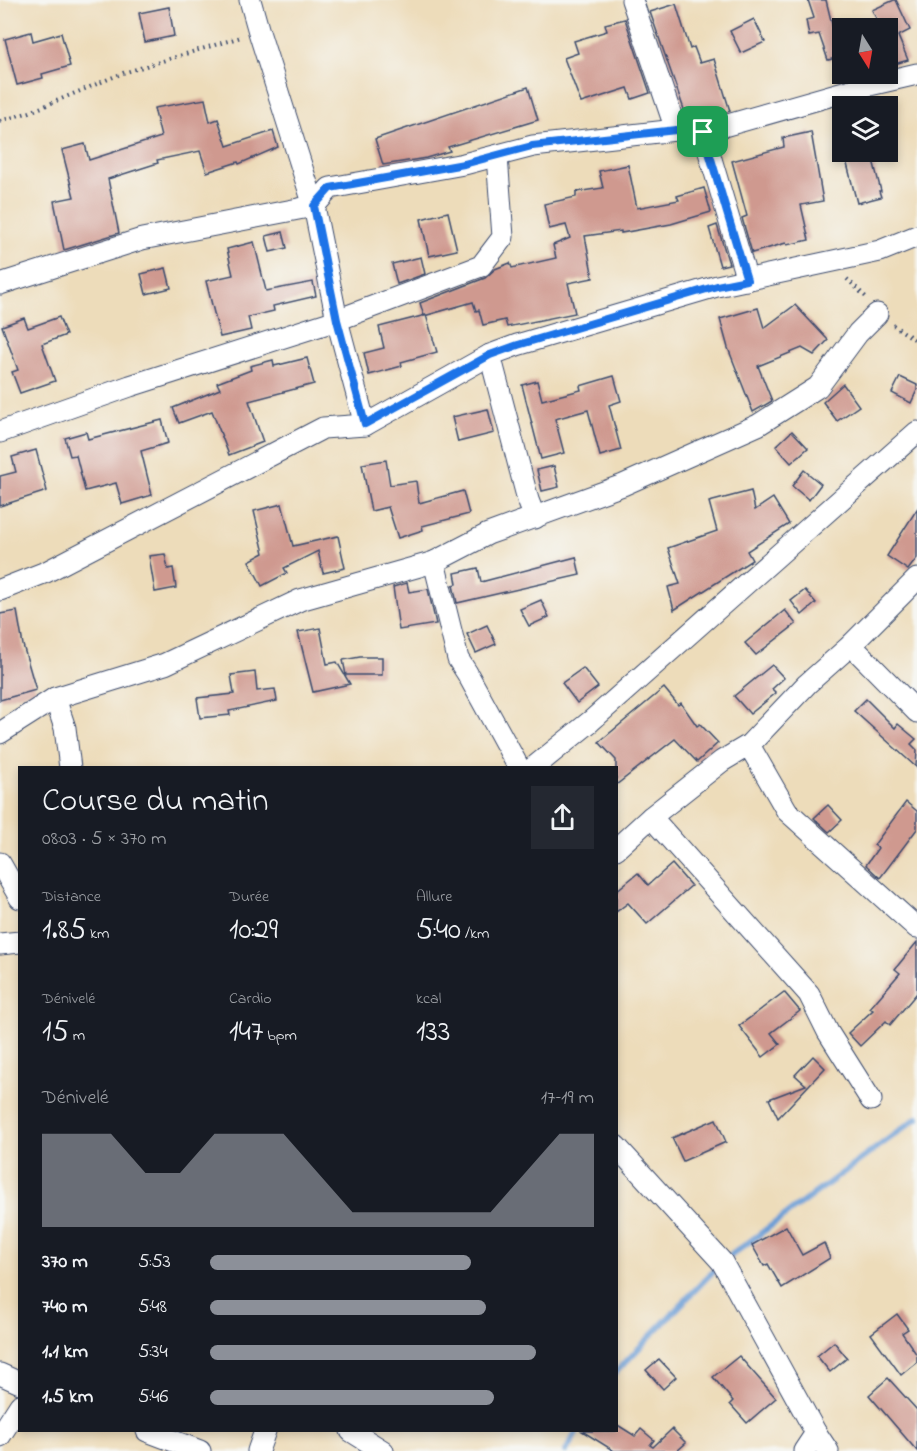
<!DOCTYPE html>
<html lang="fr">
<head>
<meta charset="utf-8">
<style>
	body { margin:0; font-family:"Indie Flower",sans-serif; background:#242831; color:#f1f3f6; height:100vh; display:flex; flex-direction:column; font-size:22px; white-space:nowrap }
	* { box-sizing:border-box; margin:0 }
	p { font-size:20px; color:#9ea1a6 }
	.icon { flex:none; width:33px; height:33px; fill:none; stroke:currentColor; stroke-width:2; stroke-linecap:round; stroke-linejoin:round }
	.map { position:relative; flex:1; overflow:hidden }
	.panel { position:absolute; left:18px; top:766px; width:600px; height:666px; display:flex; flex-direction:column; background:#171b24; border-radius:0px; box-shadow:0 3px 9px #0003 }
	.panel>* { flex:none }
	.needle { width:39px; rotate:169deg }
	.buttons { position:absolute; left:832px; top:18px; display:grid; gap:12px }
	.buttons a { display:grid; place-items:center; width:66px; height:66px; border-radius:0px; background:#171b24; box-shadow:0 3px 9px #0003; font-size:30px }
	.pin { position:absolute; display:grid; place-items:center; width:51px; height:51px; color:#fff; margin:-26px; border-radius:12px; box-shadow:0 3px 9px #0006 }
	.round { display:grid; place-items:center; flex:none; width:63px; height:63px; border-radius:0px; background:#242831 }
	.headline { display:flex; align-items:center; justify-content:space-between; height:102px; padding:0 24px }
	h1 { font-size:33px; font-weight:600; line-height:45px }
	.figures { display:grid; grid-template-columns:repeat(3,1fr); gap:9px; height:102px; padding:6px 24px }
	.figures div { display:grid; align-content:center }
	.figures b { font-size:30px; font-weight:600 }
	.figures small { font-size:16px; font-weight:400 }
	.figures p { font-size:16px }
	.chart { height:168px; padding:12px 24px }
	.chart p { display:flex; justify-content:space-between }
	.chart svg { width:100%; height:108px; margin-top:6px; fill:#8c9099; opacity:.7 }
	ul { padding:0 24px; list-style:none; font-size:20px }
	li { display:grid; grid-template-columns:96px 72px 1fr; align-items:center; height:45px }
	li i { height:15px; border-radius:8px; background:#8c9099 }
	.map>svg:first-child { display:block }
</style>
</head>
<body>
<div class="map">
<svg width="917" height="1451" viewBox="0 0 917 1451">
	<rect width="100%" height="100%" fill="#f6f6f2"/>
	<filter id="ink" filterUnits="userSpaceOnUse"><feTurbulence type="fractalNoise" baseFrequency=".0167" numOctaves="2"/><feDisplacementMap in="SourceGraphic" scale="12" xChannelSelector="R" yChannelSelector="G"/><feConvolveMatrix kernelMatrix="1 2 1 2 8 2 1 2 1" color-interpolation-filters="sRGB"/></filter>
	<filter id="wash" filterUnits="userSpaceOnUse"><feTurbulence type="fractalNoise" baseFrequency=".008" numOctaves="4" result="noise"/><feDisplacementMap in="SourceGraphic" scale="24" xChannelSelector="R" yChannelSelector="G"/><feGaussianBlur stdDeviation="1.35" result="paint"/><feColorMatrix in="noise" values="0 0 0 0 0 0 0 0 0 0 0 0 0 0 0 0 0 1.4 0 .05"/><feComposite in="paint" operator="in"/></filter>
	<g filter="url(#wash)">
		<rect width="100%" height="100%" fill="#eddcba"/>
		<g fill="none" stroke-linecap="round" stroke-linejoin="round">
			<g stroke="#6c9ed6" stroke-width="6">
				<polyline points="616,1372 722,1262 917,1118"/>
				<polyline points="566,1451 577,1431"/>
			</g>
		</g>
		<g id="blocks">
			<g fill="#cf998f">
				<polygon points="808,0 826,0 840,57 828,60 819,34 809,36 806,20 814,18"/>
				<polygon points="894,0 896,0 910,30 898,36 908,60 888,66 888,28 881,28 872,10"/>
				<polygon points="676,4 690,49 694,47 700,63 714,59 730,111 702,119 687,118 650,12"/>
				<polygon points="169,7 174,36 145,42 139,13"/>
				<polygon points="625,19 650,93 632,99 628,88 581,103 564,58 578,53 574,41 607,31 605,24"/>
				<polygon points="754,19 765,42 741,53 730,31"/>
				<polygon points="31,32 33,41 61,33 70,66 42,74 43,78 17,85 5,39"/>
				<polygon points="528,87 538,120 448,147 450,151 426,158 383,165 375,139"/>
				<polygon points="205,99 210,122 218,119 227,146 273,131 278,147 239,164 238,162 207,172 200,151 157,160 158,163 108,179 119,233 64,250 54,201 74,197 62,150 85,144 89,160 161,137 154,108"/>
				<polygon points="811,132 823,201 801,205 809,240 787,245 786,243 752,253 742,218 747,216 732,161 784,147 783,138"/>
				<polygon points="844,152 871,152 881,191 879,191 881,197 857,203"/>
				<polygon points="628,165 637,208 679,200 677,196 704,188 711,212 671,224 621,233 621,231 585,236 593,278 568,283 575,313 507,327 505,320 483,325 479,310 476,311 473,302 424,316 420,303 485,278 495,269 510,263 512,268 556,258 553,245 570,238 566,225 549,229 544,204 576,197 576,192 603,188 599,171"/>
				<polygon points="448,212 457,250 429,256 421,219"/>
				<polygon points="717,225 729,264 720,266 709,228"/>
				<polygon points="283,232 287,248 270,252 266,236"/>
				<polygon points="254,242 266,291 313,282 316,296 273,306 274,311 248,317 251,330 220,337 206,281 233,275 227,249"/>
				<polygon points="421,257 425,274 397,284 392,264"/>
				<polygon points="166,268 171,288 146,294 141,274"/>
				<polygon points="795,305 828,340 814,355 802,348 758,366 772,401 753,412 728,348 720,319 758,308 764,328"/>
				<polygon points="426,315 437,352 401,362 402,366 369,375 364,353 384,348 379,327"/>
				<polygon points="59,317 66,335 42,344 55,381 20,393 12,372 18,370 2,326 24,318 28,328"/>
				<polygon points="307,358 314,384 249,401 263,442 229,455 212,411 179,423 173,408 220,389 217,383 251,370 250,366 273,360 274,366"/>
				<polygon points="614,376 621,401 609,405 621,450 600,456 588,410 555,419 564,453 541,459 522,385 537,381 542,400 581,390 580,386"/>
				<polygon points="900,377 917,385 917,390 911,403 892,393"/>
				<polygon points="843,384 859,406 837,421 823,402"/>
				<polygon points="488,409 494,433 458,442 452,417"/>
				<polygon points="162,420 168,443 141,451 152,495 122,504 116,483 85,491 76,455 70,456 65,438 86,432 88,439"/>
				<polygon points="792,431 808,448 791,463 776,446"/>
				<polygon points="36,450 47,491 0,506 0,476 16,472 12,457"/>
				<polygon points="386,460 390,485 416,481 419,503 463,491 469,514 422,526 423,530 398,538 388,507 371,511 362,464"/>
				<polygon points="554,466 559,487 542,491 537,470"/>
				<polygon points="804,470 821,484 809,500 792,486"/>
				<polygon points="751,491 755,510 773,498 789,524 747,551 752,560 674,610 668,587 680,584 668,548 717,531 709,502"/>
				<polygon points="282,504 293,546 338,536 345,568 323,573 318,551 284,568 287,573 262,586 249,561 264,553 254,511"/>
				<polygon points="917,509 917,558 908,570 887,556"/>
				<polygon points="165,554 168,569 173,568 176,588 155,592 149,556"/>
				<polygon points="576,557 580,575 457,603 453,585 457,584 455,573 478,568 481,582"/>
				<polygon points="407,583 409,592 428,589 436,624 399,630 393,587"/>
				<polygon points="805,590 816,603 802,615 791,601"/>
				<polygon points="541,600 549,617 529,626 520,609"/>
				<polygon points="785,610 796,624 756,655 745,643"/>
				<polygon points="17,611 23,645 36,690 0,700 0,614"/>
				<polygon points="487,625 496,644 476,653 467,634"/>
				<polygon points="320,628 327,664 337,662 350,684 313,692 298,632"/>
				<polygon points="360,657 382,657 382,675 346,675 343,660"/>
				<polygon points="772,665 784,678 772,689 776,693 750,714 734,696"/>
				<polygon points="583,668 598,687 577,703 562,683"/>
				<polygon points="255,672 257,691 275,689 277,701 229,711 230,715 200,718 197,698 234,694 231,675"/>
				<polygon points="664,688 678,705 681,703 697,726 700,724 718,743 697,762 675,739 616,785 616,760 599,742"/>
				<polygon points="866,699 895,728 898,724 916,739 911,744 917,750 916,767 854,711"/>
				<polygon points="906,802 917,811 917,829 880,878 866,865 878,848 874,845"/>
				<polygon points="828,805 842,820 829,832 814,818"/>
				<polygon points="672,864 691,886 647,924 628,903 616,912 616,891 638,873 648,885"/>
				<polygon points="917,942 917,993 890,1025 886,1021 860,1046 848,1033 873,1010 870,1008 900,973 895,969"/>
				<polygon points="784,992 800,1011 771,1033 780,1044 763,1057 739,1026"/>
				<polygon points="813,1056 825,1068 778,1118 769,1099 806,1085 795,1075"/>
				<polygon points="716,1119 726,1142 683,1161 672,1138"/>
				<polygon points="786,1226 802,1255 824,1243 830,1258 782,1288 768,1264 764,1266 752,1245"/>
				<polygon points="897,1314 908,1329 902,1333 917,1355 917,1362 901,1375 871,1334"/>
				<polygon points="834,1342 847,1358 830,1372 817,1356"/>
				<polygon points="739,1356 776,1398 747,1423 730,1404 733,1401 713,1377"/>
				<polygon points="659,1359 676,1377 663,1389 646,1370"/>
				<polygon points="888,1378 917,1410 917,1451 869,1395"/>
				<polygon points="616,1424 635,1436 641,1429 654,1440 650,1445 653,1447 672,1429 686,1443 677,1451 614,1451 582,1431 616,1431"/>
			</g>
		</g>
	</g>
	<g filter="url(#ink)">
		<use href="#blocks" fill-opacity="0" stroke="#3a496c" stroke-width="1.5"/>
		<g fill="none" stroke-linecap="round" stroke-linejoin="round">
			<defs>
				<g id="minor">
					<polyline points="250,0 259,32 314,206 337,320 365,425"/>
					<polyline points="632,0 676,130"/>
					<polyline points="703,132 747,280"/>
					<polyline points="0,284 142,239 314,206 330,188 464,164 533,146 676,130 703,132 861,87 917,74"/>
					<polyline points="490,355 528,500 535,518"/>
					<polyline points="0,432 130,386 337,320 481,266 503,237 497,156"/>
					<polyline points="434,562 458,659 467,673 519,768"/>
					<polyline points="0,590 46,572 323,428 365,425 490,355 517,345 717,286 880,251 917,236"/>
					<polyline points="851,645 917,712"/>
					<polyline points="55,698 65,728 70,768"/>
					<polyline points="0,733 55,698 165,664 300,600 434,562 488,534 623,485 758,425 818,387 858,333 877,314"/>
					<polyline points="749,745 787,811 917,928"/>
					<polyline points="533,768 591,721 917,432"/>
					<polyline points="651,817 809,994 828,1032 871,1100"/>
					<polyline points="616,849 651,817 722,761 749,745 807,684 851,645 917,579"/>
					<polyline points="0,863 20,898"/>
					<polyline points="0,944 20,942"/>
					<polyline points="616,1146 722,1262 816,1433 828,1451"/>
					<polyline points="0,1374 20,1383"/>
					<polyline points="147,1431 200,1451"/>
					<polyline points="351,1431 383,1451"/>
					<polyline points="0,1436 20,1405"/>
					<polyline points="258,1451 265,1431"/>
					<polyline points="804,1451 816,1433"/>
				</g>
			</defs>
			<use href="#minor" stroke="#3a496c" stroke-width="23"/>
			<g stroke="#3a496c" stroke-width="4" stroke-dasharray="1.5 4.5" stroke-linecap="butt">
				<polyline points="0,121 30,112 123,73 241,37"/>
				<polyline points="847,279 868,299"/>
				<polyline points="893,325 917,341"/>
			</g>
			<use href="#minor" stroke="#fff" stroke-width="21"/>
		</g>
	</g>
	<g fill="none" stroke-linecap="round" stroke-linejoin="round" filter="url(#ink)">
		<defs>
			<polygon id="route" points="676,130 703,132 747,280 717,286 518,345 490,355 365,424 337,320 314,206 330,188 464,164 532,146"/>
		</defs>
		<use href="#route" stroke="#fff" stroke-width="12"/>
		<use href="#route" stroke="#1a73e8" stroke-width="8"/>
	</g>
</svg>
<div class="buttons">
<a><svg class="needle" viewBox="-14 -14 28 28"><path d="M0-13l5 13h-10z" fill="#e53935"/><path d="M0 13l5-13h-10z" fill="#9ea1a6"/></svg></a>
<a><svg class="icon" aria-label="layers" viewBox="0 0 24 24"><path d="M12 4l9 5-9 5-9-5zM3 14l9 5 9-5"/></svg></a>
</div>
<div class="pin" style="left:703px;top:132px;background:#1e9e55"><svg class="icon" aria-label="arrive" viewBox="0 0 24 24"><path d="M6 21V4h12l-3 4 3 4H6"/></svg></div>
<section class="panel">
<div class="headline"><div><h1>Course du matin</h1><p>08:03 · 5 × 370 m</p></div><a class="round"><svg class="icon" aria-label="share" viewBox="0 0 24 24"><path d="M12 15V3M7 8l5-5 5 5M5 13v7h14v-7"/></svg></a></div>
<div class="figures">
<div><p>Distance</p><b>1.85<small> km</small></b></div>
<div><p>Durée</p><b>10:29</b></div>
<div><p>Allure</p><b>5:40<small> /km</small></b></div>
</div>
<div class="figures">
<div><p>Dénivelé</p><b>15<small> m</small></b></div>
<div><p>Cardio</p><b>147<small> bpm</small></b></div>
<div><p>kcal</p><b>133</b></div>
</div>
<div class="chart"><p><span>Dénivelé</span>17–19 m</p>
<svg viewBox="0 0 160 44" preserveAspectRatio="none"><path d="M0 44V6L10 6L20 6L30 22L40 22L50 6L60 6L70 6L80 22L90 38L100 38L110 38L120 38L130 38L140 22L150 6L160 6V44z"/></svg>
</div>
<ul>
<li><b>370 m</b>5:53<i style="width:68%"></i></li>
<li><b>740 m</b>5:48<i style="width:72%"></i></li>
<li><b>1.1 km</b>5:34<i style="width:85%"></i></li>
<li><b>1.5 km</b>5:46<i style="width:74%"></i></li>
</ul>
</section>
</div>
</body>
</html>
